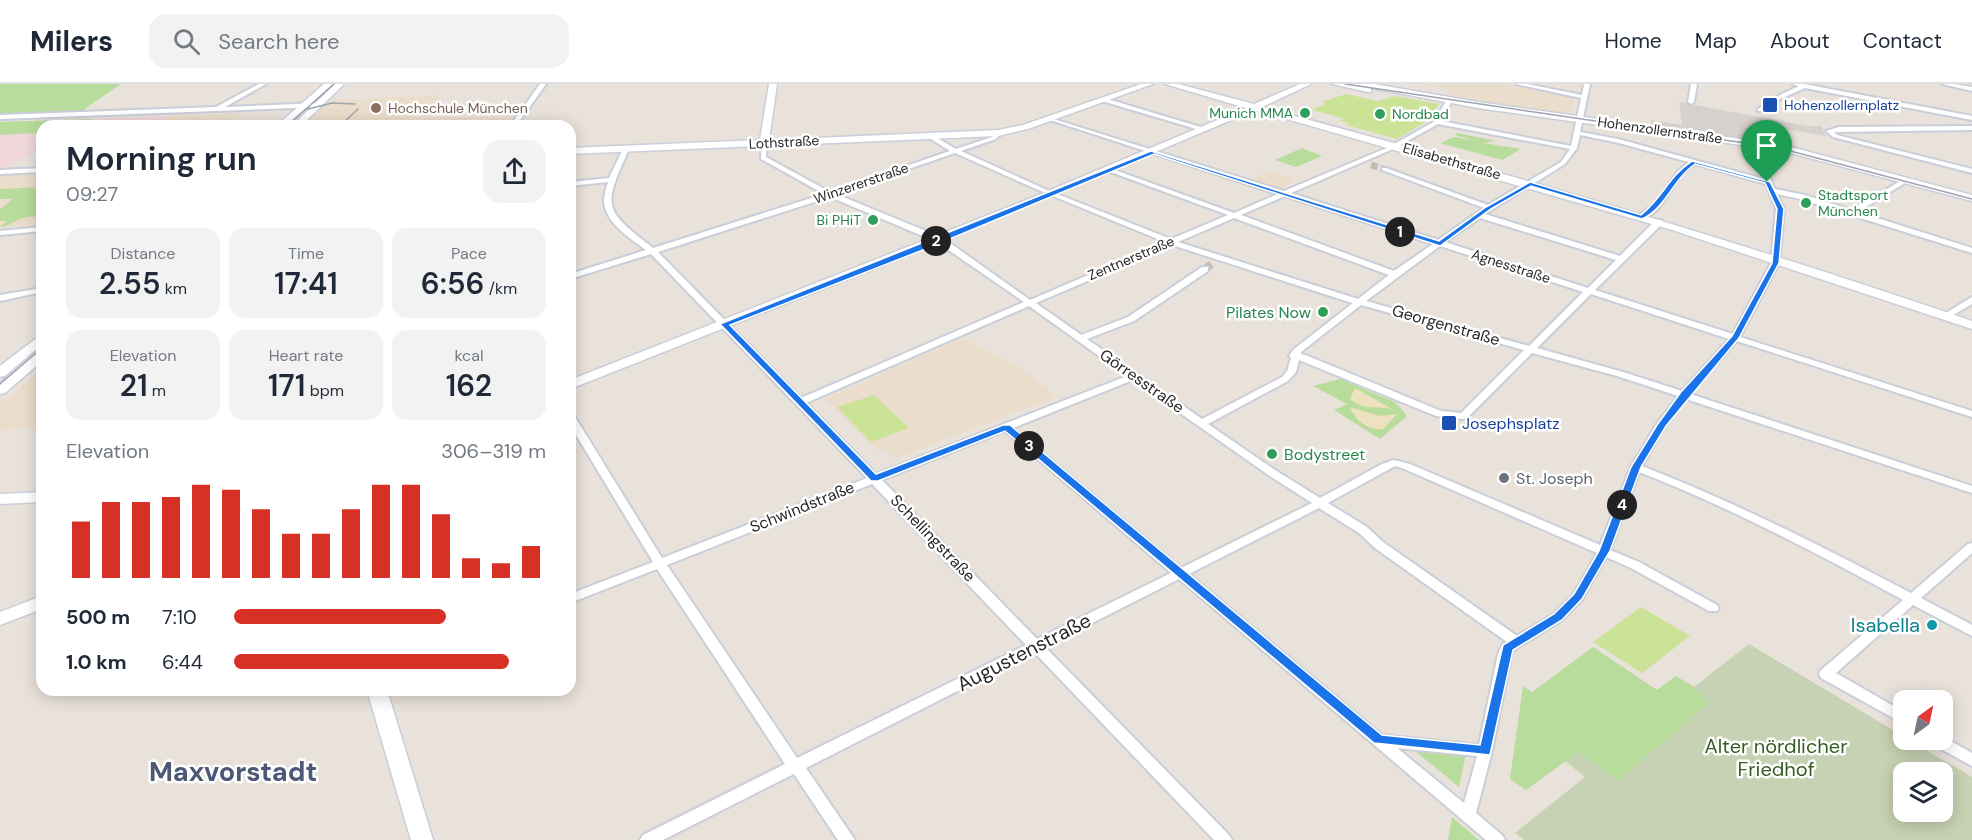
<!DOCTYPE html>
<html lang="en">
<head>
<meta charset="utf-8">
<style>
	body { margin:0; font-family:"DM Sans",sans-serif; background:#f2f2f3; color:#1f2937; height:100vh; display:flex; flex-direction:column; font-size:22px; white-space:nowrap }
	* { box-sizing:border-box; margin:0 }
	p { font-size:20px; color:#747a83 }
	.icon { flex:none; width:33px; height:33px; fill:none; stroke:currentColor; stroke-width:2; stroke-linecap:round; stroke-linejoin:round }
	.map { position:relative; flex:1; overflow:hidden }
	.side { position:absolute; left:36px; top:36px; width:540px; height:576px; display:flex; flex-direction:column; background:#fff; border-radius:18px; box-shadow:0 3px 15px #0003 }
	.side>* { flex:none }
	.needle { width:39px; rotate:33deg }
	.fabs { position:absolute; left:1893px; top:606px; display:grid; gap:12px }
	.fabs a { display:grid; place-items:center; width:60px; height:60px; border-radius:12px; background:#fff; box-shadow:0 3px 15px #0003; font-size:30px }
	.pin { position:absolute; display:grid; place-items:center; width:51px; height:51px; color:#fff; margin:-62px -26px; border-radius:50% 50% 50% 0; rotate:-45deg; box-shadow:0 0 6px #0007 }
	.pin .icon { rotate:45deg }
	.km { position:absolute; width:30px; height:30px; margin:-15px; border-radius:50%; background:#222; color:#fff; font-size:16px; line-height:30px; text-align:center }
	.round { display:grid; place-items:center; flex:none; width:63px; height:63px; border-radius:18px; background:#f2f2f3 }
	.summary { display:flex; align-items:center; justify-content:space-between; height:102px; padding:0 30px }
	h1 { font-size:33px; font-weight:600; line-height:45px }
	.stats { display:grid; grid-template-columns:repeat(3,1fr); gap:9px; height:102px; padding:6px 30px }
	.stats div { display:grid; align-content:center; border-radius:15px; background:#f2f2f3; text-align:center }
	.stats b { font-size:30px; font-weight:600 }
	.stats small { font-size:16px; font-weight:400 }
	.stats p { font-size:16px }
	.chart { height:168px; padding:12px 30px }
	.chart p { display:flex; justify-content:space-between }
	.chart svg { width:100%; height:108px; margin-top:6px; stroke:#d93025; stroke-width:6 }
	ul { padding:0 30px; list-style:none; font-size:20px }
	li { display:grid; grid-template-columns:96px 72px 1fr; align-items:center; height:45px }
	li i { height:15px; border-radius:8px; background:#d93025 }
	header { display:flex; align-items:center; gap:36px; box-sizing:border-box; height:84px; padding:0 30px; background:#fff; border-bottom:2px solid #e0e1e3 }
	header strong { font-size:28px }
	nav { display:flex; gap:33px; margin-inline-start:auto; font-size:21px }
	.search { width:420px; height:54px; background:#f2f2f3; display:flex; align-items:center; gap:15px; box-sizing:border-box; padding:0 21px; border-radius:18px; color:#747a83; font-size:22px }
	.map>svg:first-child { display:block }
</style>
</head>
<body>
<header>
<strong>Milers</strong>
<div class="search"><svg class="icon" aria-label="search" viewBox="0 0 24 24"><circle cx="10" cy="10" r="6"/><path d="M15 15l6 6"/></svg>Search here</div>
<nav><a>Home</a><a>Map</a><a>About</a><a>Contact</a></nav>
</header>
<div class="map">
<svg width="1972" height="756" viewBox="0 0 1972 756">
	<rect width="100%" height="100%" fill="#e9e2db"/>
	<g fill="#eaddcb">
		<polygon points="1419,0 1506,0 1575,14 1570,31 1446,13 1451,6"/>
		<polygon points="441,11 420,34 517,32 508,42 304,42 332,16"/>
		<polygon points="243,29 227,42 208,42 216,36 161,37 169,32"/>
		<polygon points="1268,87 1280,91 1296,97 1281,104 1253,95"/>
		<polygon points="42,90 42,141 0,144 0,91"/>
		<polygon points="963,254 1015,280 1057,312 895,375 886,366 879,368 824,315"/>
		<polygon points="42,284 42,344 0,346 0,321"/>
	</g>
	<polygon fill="#f0d8dc" points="169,32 162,37 217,35 208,42 42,42 42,64 7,84 0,84 0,38"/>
	<g fill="#b8dc9b">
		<polygon points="0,0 121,0 80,28 0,31"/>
		<polygon points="91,35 79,42 42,42 42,49 0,51 0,38"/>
		<polygon points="510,37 506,42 413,42 415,40"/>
		<polygon points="1457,49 1496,57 1483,59 1521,65 1502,76 1440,59 1454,53 1473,56 1455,51"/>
		<polygon points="1302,64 1322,72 1296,83 1275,76"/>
		<path d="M42,103V129C35,135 31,131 23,134C14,137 10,142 0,143L7,137H0V125L13,115H0V105Z"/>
		<polygon points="1340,295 1395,318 1407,332 1380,355 1334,326 1347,320 1313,302"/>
		<polygon points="1593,563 1657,606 1676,592 1694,603 1710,619 1617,697 1578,668 1526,706 1510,695 1523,602 1532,608"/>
		<polygon points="1409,662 1466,670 1459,703"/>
		<polygon points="1452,733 1479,756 1448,756"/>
	</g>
	<g fill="#ede1c0">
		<path d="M1355,304L1394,326C1377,320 1367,329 1350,315Z"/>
		<path d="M1350,323L1380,332L1397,330L1383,345C1368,347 1355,336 1350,323Z"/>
	</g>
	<path fill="#c6d2b3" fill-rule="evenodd" d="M1749,560L1903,652L1904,656H1909L1972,693V756H1524L1515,749L1585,693L1565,677L1578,668L1617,697L1709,620L1694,603ZM1904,688H1942V728H1904Z"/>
	<g fill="#cbe397">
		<polygon points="1346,10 1378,17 1395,12 1439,20 1427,37 1397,55 1346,41 1348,39 1339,37 1343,34 1312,26 1326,19 1322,18"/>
		<polygon points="874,311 909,344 871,358 837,323"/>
		<polygon points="1641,523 1690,552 1642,589 1593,558"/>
	</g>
	<polygon fill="#d6d1cd" points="1679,18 1807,42 1822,42 1825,52 1763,41 1761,46 1765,57 1651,42 1651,36 1682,41"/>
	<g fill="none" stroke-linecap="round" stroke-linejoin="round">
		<polyline stroke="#c2bdb7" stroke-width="7" stroke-dasharray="7 3" stroke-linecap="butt" points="1371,81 1384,85"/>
		<polyline stroke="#c2bdb7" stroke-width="8" stroke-dasharray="8 4" stroke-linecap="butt" points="1205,185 1214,178"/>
		<defs>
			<g id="street">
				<polygon points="259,0 266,0 225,23 320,19 323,21 320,23 0,35 0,31 216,23"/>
				<polygon points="540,0 546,0 516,42 510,42"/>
				<path d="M1516,0H1527L1582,11L1584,0H1590L1580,48L1618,55L1764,95L1750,60L1755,59L1775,105L1805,111L1851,126L1904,95H1908V97L1858,128L1972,164V169L1800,115L1777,110L1784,125L1779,179L1740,253L1972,327V333L1737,257L1690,310L1972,402V409L1686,315L1665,342L1642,382C1735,418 1823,463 1911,509L1968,460L1972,459V469L1921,514L1972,541V552L1913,521L1836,589L1904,628V640L1821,594L1819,590L1821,586L1903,516C1817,469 1731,424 1639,388L1610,466L1639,478L1717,521L1719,524L1717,527H1709L1631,484L1606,473L1582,516L1562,536L1512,567L1492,667L1476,729L1502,751L1505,756H1486L1179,495L1045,563L1229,751L1232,756H1214L1034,568L806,684L855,756H838L794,690L663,756H640L643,751L785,680L657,485L570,519V510L653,478L570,341V330L575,333L662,474L867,394L651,170L570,195V190L646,166C630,154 605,139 604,117C604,111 606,104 608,98L570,102V98L609,94L623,65L628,64L629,65C603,124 602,124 653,164L824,110L761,75L762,58L767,59L766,73L830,108L950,67L928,53V51H932L956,65L992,53L998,47L1001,49L996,55L961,67L1047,106L1171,155L1228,131L1108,87V85H1112L1234,129L1278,110L1047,35V33L1284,107L1389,63L1435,37L1446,17L1449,15L1452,17L1441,37L1571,62L1581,14ZM1438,40L1570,65L1561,78L1488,121L1386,84H1382V86L1484,124L1438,156L1291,109L1393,65ZM1580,51L1615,58L1689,78L1678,87L1657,118L1639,131V135C1660,135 1671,101 1683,89C1686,86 1691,83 1695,80L1766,100L1776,125L1771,179L1733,250L1595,206L1662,140V136H1656L1620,172L1485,130L1565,80L1577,64ZM955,69L1043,108L1165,158L1030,216L943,154L836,110ZM1285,112L1433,160L1394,187L1241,131ZM830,113L937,158L1024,218L801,314L658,168ZM1234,134L1389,191L1358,215L1178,158ZM1480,134L1616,176L1588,204L1445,158ZM1172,161L1346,217L1353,219L1294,265L1289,272L1291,274L1287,287L1282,293L1202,335L1087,255L1134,237L1208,187V183H1202L1128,233L1081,251L1036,219ZM1440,162L1583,208L1529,262L1366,217ZM1591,210L1729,255L1682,307L1623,288L1537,264ZM1361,221L1524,266L1461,329L1441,327L1308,272L1301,270V268ZM1029,222L1127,292L876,390L806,319ZM1532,269L1617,292L1678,312L1656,341L1631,383L1600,461L1410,380L1394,376L1382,380L1320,414L1275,386L1208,340L1288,297L1296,288L1299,276L1436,332L1463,335L1467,334ZM1133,296L1267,390L1312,419L1181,484L1013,344ZM1005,347L1171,489L1037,555L882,396ZM1395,382L1402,384L1597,469L1574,510L1554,530L1517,552L1383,458L1367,443L1328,419ZM872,400L1026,561L797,674L667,481ZM1319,424L1359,449L1375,464L1507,558L1502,561L1498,570L1479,661L1382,651L1189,490ZM1397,664L1477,672L1464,719Z"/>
				<polygon points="1691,0 1697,0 1694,18 1691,20 1688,18"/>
				<polygon points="1792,0 1804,0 1972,32 1972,36 1805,4 1776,17 1762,27 1758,27 1758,25 1772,15 1799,2"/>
				<polygon points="1942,0 1954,0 1972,3 1972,7"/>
				<polygon points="1104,14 1207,45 1208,46 1203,47 1102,17 1101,16"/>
				<polygon points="1972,42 1972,46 1834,48 1837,51 1972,85 1972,89 1833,53 1826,47 1839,43"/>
				<polygon points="42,84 42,88 0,90 0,86"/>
				<polygon points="42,143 42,147 0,151 0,147"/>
				<polygon points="42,204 42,208 0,217 0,211"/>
				<polygon points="1972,213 1972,220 1948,234 1942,234 1941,232"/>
				<polygon points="1942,652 1972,669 1972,682 1932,660 1930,656 1942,656"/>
			</g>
			<g id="secondary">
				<polygon points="324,0 333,0 285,42 276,42"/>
				<polygon points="335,0 344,0 301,42 292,42"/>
				<polygon points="769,0 777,0 769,56 998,46 1023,41 1141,0 1153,0 1028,45 998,52 570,70 570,64 760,56"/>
				<path d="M1165,0H1178L1254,20L1300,0H1311L1262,23C1501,87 1738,157 1972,237V245L1669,145L1255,26L944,157L570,305V296L1029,115L1246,24Z"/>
				<polygon points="1332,0 1374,0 1478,18 1783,61 1972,111 1972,117 1783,67 1478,24 1371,4 1371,8 1368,8"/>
				<polygon points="42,250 42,260 5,292 0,293 0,282"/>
				<polygon points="42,266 42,277 5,309 0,310 0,299 37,267"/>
				<polygon points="42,408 42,418 0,420 0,410"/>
				<polygon points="42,512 42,525 0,541 0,528"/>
				<polygon points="367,606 387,606 433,756 411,756"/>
			</g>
		</defs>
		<use href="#street" stroke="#c9ced9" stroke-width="4"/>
		<use href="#secondary" stroke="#c9ced9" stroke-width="3"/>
		<use href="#street" fill="#fff" fill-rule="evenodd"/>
		<use href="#secondary" fill="#fff" fill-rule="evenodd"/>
		<g stroke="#9ea3b1" stroke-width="1.5">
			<polyline points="1345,0 1779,64 1972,115"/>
			<polyline points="308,25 332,19 355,20"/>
			<polyline points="287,42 334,0"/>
			<polyline points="340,42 358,25"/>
			<polyline points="0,300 42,264"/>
		</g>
	</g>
	<path fill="#1a73e8" stroke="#fff" stroke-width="1.5" fill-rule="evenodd" d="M1151,67L1439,157L1486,123L1530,98L1641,131C1663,113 1669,92 1692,77L1770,98L1784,125L1779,179L1739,254L1666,342L1641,383L1610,467L1582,515L1562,536L1513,566L1490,671L1374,659L1005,347L878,397H871L720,240ZM1154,70L1440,162L1491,125L1531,102L1642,135C1667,123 1673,95 1695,80L1765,99L1777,125L1772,179L1732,252L1681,308L1657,341L1631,383L1599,467L1574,510L1554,530L1503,561L1480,661L1382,651L1010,341H1003L876,390L730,241L928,164Z"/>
	<g fill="#1a4fb4" stroke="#fff" stroke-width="2">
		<rect x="1762" y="13" width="16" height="16" rx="3"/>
		<rect x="1441" y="331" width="16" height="16" rx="3"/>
	</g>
	<circle fill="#8d6e63" stroke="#fff" stroke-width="2" cx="376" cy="24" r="6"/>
	<g fill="#2e9e5b" stroke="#fff" stroke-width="2">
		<circle cx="1305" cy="29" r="6"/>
		<circle cx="1380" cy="30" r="6"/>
		<circle cx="1806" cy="119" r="6"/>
		<circle cx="873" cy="136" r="6"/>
		<circle cx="1323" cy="228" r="6"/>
		<circle cx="1272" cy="370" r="6"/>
	</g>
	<circle fill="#6b7280" stroke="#fff" stroke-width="2" cx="1504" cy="394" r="6"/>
	<circle fill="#0f9aa8" stroke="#fff" stroke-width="2" cx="1932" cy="541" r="6"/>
	<g text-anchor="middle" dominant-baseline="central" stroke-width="5" stroke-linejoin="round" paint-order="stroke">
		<g font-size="14" fill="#164399" stroke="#fff" text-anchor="start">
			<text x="1784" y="21">Hohenzollernplatz</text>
		</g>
		<g font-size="14" fill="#785e54" stroke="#fff" text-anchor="start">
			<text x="388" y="24">Hochschule München</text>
		</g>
		<g font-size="14" fill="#27864d" stroke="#fff" text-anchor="end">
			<text x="1293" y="29">Munich MMA</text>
			<text x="1392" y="30" text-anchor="start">Nordbad</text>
			<text x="1818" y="111" text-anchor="start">Stadtsport<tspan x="1818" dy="16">München</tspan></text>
			<text x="861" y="136">Bi PHiT</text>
		</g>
		<g font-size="14" fill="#282828" stroke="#fff">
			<text transform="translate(1660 46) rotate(8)">Hohenzollernstraße</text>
			<text transform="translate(784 58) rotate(-3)">Lothstraße</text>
			<text transform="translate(1452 77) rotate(16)">Elisabethstraße</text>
			<text transform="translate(861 99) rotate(-19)">Winzererstraße</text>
			<text transform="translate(1131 174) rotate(-23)">Zentnerstraße</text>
			<text transform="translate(1511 182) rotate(18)">Agnesstraße</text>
		</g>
		<g font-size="16" fill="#27864d" stroke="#fff" text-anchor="end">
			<text x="1311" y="228">Pilates Now</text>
			<text x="1284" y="370" text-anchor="start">Bodystreet</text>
		</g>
		<g font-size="16" fill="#282828" stroke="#fff">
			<text transform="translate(1446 241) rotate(16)">Georgenstraße</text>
			<text transform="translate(1142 297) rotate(35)">Görresstraße</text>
			<text transform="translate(802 423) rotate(-22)">Schwindstraße</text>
			<text transform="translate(933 454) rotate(46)">Schellingstraße</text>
		</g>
		<g font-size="16" fill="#164399" stroke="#fff" text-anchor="start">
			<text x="1462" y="339">Josephsplatz</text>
		</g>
		<g font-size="16" fill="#5b616d" stroke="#fff" text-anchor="start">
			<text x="1516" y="394">St. Joseph</text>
		</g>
		<g font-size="20" fill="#0d838f" stroke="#fff" text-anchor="end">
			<text x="1920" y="541">Isabella</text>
		</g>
		<g font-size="20" fill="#282828" stroke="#fff">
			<text transform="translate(1024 568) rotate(-27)">Augustenstraße</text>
		</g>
		<g font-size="20" fill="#335e1f" stroke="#fff">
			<text x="1776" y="662">Alter nördlicher<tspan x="1776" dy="23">Friedhof</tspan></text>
		</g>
		<g font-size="27" font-weight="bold" fill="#4c5875" stroke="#fff">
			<text x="233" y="687">Maxvorstadt</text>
		</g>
	</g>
</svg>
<div class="fabs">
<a><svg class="needle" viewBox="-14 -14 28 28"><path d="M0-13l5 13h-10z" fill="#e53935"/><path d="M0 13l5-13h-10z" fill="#747a83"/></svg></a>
<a><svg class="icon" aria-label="layers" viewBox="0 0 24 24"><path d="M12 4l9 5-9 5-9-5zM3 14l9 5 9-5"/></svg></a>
</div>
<div class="pin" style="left:1767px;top:98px;background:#1e9e55"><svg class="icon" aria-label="arrive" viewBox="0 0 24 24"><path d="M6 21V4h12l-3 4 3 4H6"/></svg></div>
<b class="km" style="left:1400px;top:148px">1</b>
<b class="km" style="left:936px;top:157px">2</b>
<b class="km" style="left:1029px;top:362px">3</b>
<b class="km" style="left:1622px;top:421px">4</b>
<section class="side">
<div class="summary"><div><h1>Morning run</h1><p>09:27</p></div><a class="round"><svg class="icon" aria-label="share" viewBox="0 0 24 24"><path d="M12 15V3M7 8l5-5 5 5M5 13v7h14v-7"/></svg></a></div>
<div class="stats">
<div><p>Distance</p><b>2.55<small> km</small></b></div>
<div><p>Time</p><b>17:41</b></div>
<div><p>Pace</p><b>6:56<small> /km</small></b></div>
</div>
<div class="stats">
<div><p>Elevation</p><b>21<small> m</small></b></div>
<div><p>Heart rate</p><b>171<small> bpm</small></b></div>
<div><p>kcal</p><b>162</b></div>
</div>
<div class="chart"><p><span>Elevation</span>306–319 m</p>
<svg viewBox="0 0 160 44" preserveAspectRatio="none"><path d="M5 44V21M15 44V13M25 44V13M35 44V11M45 44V6M55 44V8M65 44V16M75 44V26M85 44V26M95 44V16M105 44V6M115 44V6M125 44V18M135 44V36M145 44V38M155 44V31"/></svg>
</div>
<ul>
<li><b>500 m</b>7:10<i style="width:68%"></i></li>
<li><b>1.0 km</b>6:44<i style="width:88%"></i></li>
</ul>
</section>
</div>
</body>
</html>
